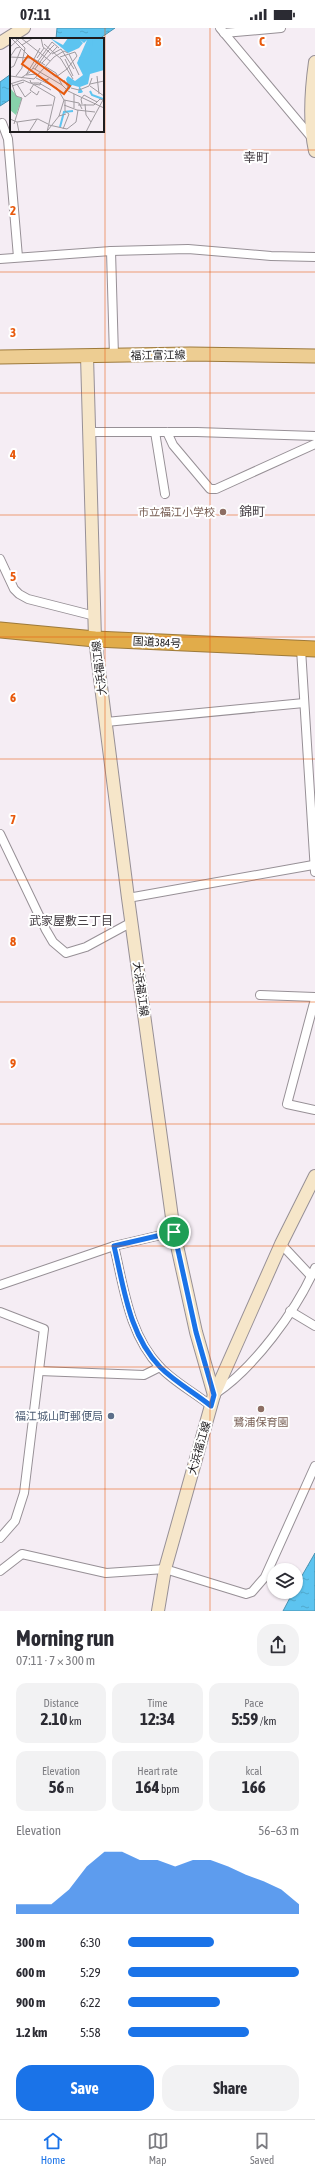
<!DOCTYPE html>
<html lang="en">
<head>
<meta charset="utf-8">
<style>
	body { margin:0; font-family:"Asap Condensed","Noto Sans JP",sans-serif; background:#f2f2f3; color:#2b2b33; height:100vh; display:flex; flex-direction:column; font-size:15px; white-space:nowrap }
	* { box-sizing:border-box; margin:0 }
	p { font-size:13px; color:#7c7c81 }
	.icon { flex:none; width:22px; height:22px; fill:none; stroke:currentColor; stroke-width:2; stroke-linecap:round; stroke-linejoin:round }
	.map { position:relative; height:1583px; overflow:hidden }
	.sheet { display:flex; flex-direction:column; background:#fff; flex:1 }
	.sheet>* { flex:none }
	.controls { position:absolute; left:267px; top:1535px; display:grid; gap:8px }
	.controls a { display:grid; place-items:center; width:36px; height:36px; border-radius:50%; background:#fff; box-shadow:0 1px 3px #0004; font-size:20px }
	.pin { position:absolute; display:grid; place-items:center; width:34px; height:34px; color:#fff; margin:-17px; border:2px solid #fff; border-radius:50%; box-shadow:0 1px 4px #0007 }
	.round { display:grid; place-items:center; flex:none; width:42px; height:42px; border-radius:16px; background:#f2f2f3 }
	.headline { display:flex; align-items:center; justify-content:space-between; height:68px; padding:0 16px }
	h1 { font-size:22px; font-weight:700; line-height:30px }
	.figures { display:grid; grid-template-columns:repeat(3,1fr); gap:6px; height:68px; padding:4px 16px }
	.figures div { display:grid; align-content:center; border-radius:10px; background:#f2f2f3; text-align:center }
	.figures b { font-size:17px; font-weight:700 }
	.figures small { font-size:11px; font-weight:400 }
	.figures p { font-size:11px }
	.chart { height:112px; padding:8px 16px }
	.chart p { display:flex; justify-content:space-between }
	.chart svg { width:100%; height:72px; margin-top:4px; fill:#1a73e8; opacity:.7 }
	.action { display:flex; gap:8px; margin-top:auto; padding:8px 16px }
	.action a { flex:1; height:46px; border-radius:16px; background:#1a73e8; color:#fff; font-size:16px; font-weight:700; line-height:46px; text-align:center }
	.action a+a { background:#f2f2f3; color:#2b2b33 }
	ul { padding:0 16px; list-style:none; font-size:13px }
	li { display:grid; grid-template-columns:64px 48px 1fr; align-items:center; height:30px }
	li i { height:10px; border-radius:5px; background:#1a73e8 }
	.status { display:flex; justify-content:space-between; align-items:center; height:28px; padding:0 20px; background:#fff; direction:ltr }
	.status svg { height:11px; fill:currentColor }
	.dock { display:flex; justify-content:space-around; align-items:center; height:56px; border-top:1px solid #e1e1e2; background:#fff; font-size:11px; color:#7c7c81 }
	.dock a { display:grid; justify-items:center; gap:2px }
	.dock .on { color:#1a73e8 }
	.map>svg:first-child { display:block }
</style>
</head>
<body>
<div class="status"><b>07:11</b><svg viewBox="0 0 49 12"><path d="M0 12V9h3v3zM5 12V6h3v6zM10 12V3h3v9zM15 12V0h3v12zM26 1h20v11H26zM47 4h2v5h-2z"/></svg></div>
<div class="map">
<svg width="315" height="1583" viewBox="0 0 315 1583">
	<defs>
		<pattern id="water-ripples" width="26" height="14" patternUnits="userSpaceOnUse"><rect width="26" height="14" fill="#5dc4f0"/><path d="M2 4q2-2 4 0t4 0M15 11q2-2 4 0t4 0" fill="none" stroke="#50a8cd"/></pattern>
	</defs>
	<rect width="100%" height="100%" fill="#f5edf4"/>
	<g fill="url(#water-ripples)" stroke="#4a92b1">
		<polygon points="57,0 115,0 99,11 56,11"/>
		<polygon points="11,46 11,71 0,78 0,54"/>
		<polygon points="315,1525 315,1583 283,1583 293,1564 296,1564 296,1558"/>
	</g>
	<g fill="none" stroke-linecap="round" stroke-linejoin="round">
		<defs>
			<g id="street">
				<polyline points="220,0 312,110"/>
				<polyline points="224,5 281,0"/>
				<polyline points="2,95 8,111 18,229"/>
				<polyline points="111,223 114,328"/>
				<polyline points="0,231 111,223 188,221 271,228 315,229"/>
				<polyline points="89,404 197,404 315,408"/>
				<polyline points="155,404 165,466"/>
				<polyline points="167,404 173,417 210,461 216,461 315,416"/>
				<polyline points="0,531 14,561 19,566 28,571 95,588"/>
				<polyline points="301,621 315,844"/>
				<polyline points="106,694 304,675"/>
				<polyline points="0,806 46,902 53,914 66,925 86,919 132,894"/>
				<polyline points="128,870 313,837"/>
				<polyline points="260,967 315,969"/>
				<polyline points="315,971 287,1076 315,1082"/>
				<polyline points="281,1216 311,1248"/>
				<path d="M114,1218C124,1260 129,1307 160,1339C174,1354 195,1365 211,1378"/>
				<polyline points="0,1257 114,1218 174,1204"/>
				<polyline points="290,1283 315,1298"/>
				<polyline points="0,1284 44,1301 24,1465 15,1493 0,1510"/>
				<polyline points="39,1343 144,1347 160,1339"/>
				<path d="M215,1366C254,1340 296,1283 315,1240"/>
				<polyline points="0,1543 22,1526 106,1545 165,1541 246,1566 252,1564 265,1549 315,1438"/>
			</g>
			<g id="secondary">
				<polyline points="0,15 24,0"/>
				<path d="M315,34C311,62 309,95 315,123"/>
				<polyline points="87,328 95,611 128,870 174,1204 196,1304 214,1367"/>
				<polyline points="158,1583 165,1541 214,1367 281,1216 315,1148"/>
			</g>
			<polyline id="primary" points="0,329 190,326 315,328"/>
			<polyline id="highway" points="0,602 95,611 315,621"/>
		</defs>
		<use href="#street" stroke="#979096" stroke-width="10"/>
		<use href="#secondary" stroke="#979096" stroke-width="14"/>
		<use href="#primary" stroke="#9d7a3b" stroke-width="15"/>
		<use href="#highway" stroke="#9d7a3b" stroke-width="17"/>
		<use href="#street" stroke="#fff" stroke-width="8"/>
		<use href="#secondary" stroke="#f6e6c9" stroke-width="12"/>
		<use href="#primary" stroke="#edcd92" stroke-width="13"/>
		<use href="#highway" stroke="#e1ac4a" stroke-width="15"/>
	</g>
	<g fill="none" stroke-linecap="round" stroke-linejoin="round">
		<defs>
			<path id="route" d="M174,1204L196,1304L214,1367L211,1378C195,1365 175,1354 160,1339C129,1307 124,1260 114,1218Z"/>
		</defs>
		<use href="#route" stroke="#fff" stroke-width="8"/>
		<use href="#route" stroke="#1a73e8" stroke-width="5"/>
	</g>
	<path fill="none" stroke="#e8590c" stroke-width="1" stroke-opacity="0.55" d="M105,0V1583M210,0V1583M0,122H315M0,244H315M0,365H315M0,487H315M0,609H315M0,731H315M0,852H315M0,974H315M0,1096H315M0,1218H315M0,1339H315M0,1461H315"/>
	<g fill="#8d6e63" stroke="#fff" stroke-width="1.5">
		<circle cx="223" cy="484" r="4"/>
		<circle cx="261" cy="1381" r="4"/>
	</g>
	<circle fill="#5c6f8a" stroke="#fff" stroke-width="1.5" cx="111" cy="1388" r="4"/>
	<g text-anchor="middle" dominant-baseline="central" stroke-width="4" stroke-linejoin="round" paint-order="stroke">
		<g font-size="11" fill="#1f1d1f" stroke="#fff">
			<text transform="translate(158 327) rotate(-1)">福江富江線</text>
			<text transform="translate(157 614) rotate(3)">国道384号</text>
			<text transform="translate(99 640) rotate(-97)">大浜福江線</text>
			<text transform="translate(141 961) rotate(82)">大浜福江線</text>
			<text transform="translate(199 1420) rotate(-74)">大浜福江線</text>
		</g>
		<g font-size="11" fill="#785e54" stroke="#fff" text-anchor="end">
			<text x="215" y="484">市立福江小学校</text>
			<text x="261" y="1394" text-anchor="middle">鷺浦保育園</text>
		</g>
		<g font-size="11" fill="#4e5e75" stroke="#fff" text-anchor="end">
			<text x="103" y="1388">福江城山町郵便局</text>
		</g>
		<g font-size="12" fill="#474046" stroke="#fff">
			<text x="71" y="893">武家屋敷三丁目</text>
		</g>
		<g font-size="13" fill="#474046" stroke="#fff">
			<text x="256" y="129">幸町</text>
			<text x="252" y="483">錦町</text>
		</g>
	</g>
	<g transform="translate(10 10)">
		<rect width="94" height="94" fill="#f5edf4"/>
		<path d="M1,51L8,59L12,60L6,77L0,72Z" fill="#87d1ab"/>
		<path d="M40,0L53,7L58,0H94V32L80,36L78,46L70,49L73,54L71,55H68L69,49L62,47L59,52L56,41L58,38L65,43L73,37L67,25L77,2L74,5L70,2L73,5L69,10L58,15Z" fill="#5dc4f0"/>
		<path fill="none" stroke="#5dc4f0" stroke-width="2" d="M69,20L76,21L80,17L82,0M80,53L82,57L93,61M50,89L54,74L63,73"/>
		<path fill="none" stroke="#9f9a9f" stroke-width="1" d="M1,0L20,19L35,27M5,0L15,10L13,20M11,0L40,23M31,0L33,9L38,13L44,7M34,6L51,21L63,41M12,7L23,0M0,9L10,0M42,16L51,11L64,31M0,19L20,20M0,19L6,10L10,9M50,19L59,16L69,37M27,20L34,10M24,21L30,10M55,21L63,38M25,22L16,37L27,36M32,25L47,9M36,29L46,35L52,47M0,30L4,28L11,11M23,30L52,47L58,53L94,70M34,30L46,39L57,31L67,18L65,14L59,16M25,31L38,13L41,16M0,38L24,41L44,19L54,13L58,15M6,38L12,30L13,20M28,38L33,41L38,42V40M87,38L89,56M11,40L20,34L42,4L49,10M26,40L47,50L54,62M20,42L21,45L45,59L37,94M0,46L13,42L20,45H29L41,52M2,46L6,58L12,60L4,86M7,46L15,59L21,54M80,46L94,43M2,48L14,44M80,48L94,58M61,50L69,52L79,48L82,40M29,53L27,57L20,52L24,46L30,47L31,44M53,56L58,49L54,42M64,56V70M54,62L69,65L72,71M55,62V73L59,76M72,66L71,61L74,57L87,64M75,66L76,77L81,84L76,94M54,67L67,72L85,74M68,67H84L90,61L93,62L81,84M26,68L42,67M49,78L54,62M0,81L7,84L9,94M7,84L28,81L38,86M39,87L57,91L66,84L68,72M53,91L59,76M38,92L49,78L56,76M19,94L27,81"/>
		<path fill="#e8590c" fill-opacity="0.15" stroke="#e8590c" stroke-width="2" d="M18,18L60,48L54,56L12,26Z"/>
		<rect width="94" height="94" fill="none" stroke="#1f1d1f" stroke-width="2"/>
	</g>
	<g font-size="13" text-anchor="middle" font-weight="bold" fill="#e8590c" stroke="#fff" stroke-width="4" stroke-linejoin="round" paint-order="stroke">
		<text x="158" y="18">B</text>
		<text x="262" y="18">C</text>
		<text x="13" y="187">2</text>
		<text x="13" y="309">3</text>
		<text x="13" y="431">4</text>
		<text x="13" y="553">5</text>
		<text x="13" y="674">6</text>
		<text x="13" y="796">7</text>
		<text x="13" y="918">8</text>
		<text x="13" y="1040">9</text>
	</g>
</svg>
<div class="controls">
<a><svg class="icon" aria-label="layers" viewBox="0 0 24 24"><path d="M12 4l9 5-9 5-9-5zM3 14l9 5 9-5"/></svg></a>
</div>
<div class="pin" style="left:174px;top:1204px;background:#1e9e55"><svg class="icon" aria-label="arrive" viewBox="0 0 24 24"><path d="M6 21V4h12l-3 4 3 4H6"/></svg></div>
</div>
<section class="sheet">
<div class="headline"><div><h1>Morning run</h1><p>07:11 · 7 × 300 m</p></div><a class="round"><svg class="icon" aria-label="share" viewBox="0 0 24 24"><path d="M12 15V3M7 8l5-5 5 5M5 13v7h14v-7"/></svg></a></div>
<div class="figures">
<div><p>Distance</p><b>2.10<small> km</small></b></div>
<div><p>Time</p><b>12:34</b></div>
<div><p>Pace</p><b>5:59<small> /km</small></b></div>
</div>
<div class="figures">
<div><p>Elevation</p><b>56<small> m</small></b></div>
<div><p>Heart rate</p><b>164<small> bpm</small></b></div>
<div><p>kcal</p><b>166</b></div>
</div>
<div class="chart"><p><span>Elevation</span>56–63 m</p>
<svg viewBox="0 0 160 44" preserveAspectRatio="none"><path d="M0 44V38L10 38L20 38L30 29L40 15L50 6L60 6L70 11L80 11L90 15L100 11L110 11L120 15L130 20L140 24L150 29L160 38V44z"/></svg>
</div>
<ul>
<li><b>300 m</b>6:30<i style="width:50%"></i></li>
<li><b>600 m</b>5:29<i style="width:100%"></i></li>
<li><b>900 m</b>6:22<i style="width:54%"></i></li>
<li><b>1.2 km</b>5:58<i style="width:71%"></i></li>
</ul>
<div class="action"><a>Save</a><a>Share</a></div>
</section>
<nav class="dock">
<a class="on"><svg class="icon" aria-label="home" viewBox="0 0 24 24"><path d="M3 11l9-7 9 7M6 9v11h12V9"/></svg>Home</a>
<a><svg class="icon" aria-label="map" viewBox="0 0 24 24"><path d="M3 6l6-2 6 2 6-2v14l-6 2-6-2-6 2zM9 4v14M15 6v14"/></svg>Map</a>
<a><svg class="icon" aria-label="saved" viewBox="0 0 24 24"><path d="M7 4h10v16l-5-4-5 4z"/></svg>Saved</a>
</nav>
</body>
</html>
